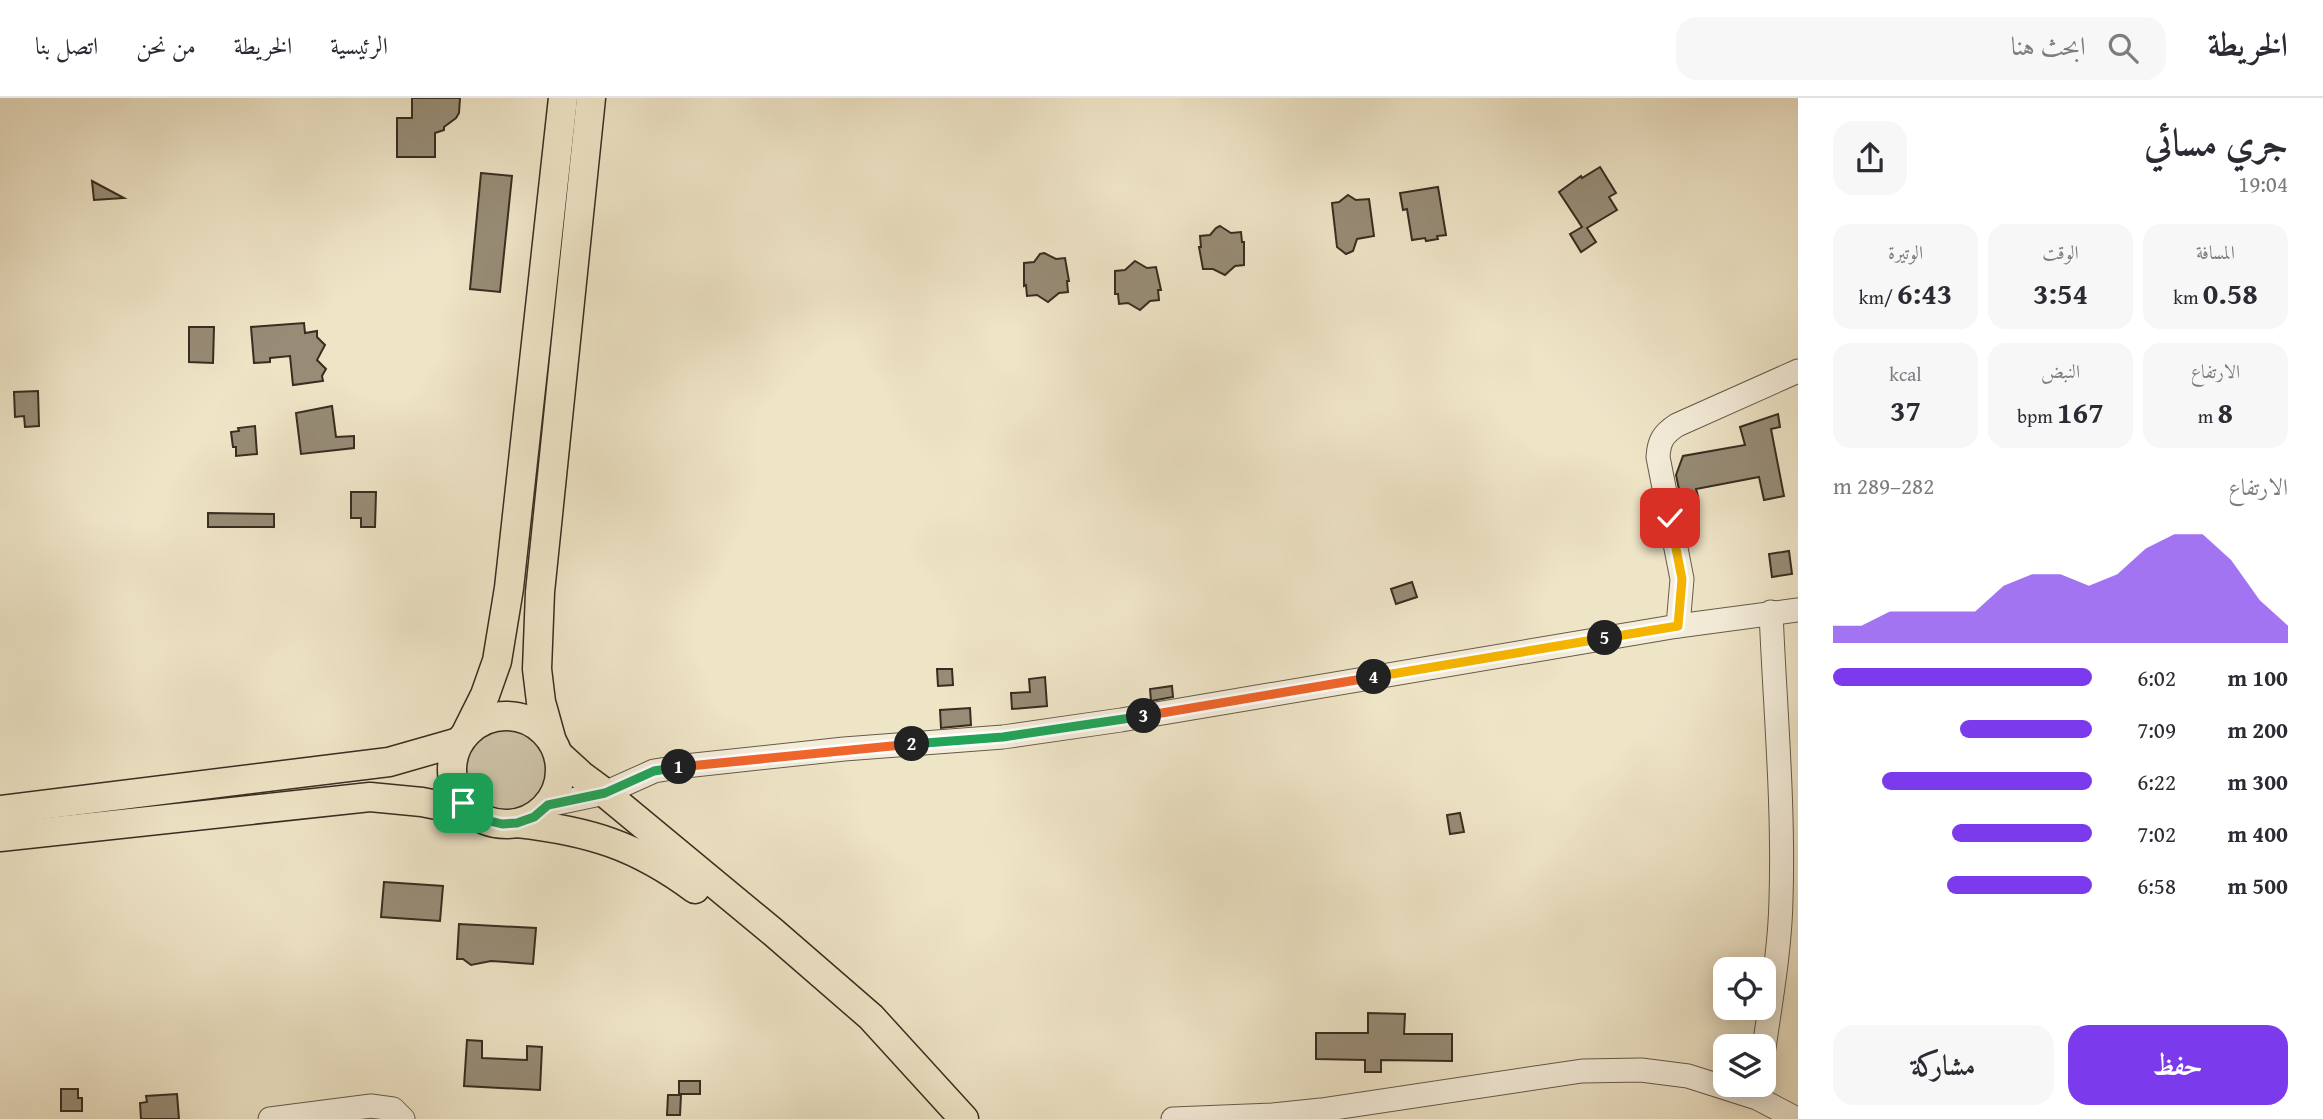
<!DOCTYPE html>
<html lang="ar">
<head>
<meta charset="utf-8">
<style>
	body { margin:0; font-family:"Gentium Book Plus",Amiri,serif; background:#f7f7f7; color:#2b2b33; direction:rtl; height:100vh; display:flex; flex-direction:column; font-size:26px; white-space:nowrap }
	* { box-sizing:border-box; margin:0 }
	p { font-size:23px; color:#7c7c81 }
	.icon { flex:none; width:38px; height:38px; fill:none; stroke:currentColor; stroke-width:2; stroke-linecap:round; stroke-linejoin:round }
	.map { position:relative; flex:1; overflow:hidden; direction:ltr }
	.side { display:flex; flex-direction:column; background:#fff; width:525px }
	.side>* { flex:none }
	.fabs { position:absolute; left:1713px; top:859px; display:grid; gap:14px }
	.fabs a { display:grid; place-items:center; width:63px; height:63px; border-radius:14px; background:#fff; box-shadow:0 4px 18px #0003; font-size:35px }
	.pin { position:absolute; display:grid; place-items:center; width:60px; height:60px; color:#fff; margin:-30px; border-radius:14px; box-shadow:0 4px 10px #0006 }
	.km { position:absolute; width:35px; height:35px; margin:-18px; border-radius:50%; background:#222; color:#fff; font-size:19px; line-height:35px; text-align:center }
	.round { display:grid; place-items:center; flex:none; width:74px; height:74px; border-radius:21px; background:#f7f7f7 }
	.overview { display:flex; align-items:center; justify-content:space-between; height:119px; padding:0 35px }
	h1 { font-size:38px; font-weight:700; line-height:52px }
	.metrics { display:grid; grid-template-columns:repeat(3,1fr); gap:10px; height:119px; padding:7px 35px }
	.metrics div { display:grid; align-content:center; border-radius:18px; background:#f7f7f7; text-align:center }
	.metrics b { font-size:30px; font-weight:700 }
	.metrics small { font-size:19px; font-weight:400 }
	.metrics p { font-size:19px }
	.chart { height:196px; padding:14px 35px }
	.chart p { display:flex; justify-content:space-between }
	.chart svg { width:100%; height:126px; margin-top:7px; fill:#7c3aed; opacity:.7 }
	.action { display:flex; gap:14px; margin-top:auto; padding:14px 35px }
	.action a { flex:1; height:80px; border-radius:21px; background:#7c3aed; color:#fff; font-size:28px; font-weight:700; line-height:80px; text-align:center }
	.action a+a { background:#f7f7f7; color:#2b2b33 }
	ul { padding:0 35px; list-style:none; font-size:23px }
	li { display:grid; grid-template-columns:112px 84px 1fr; align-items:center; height:52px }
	li i { height:18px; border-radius:9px; background:#7c3aed }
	header { display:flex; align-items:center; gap:42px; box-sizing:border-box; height:98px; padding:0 35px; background:#fff; border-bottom:2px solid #e1e1e2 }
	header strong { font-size:33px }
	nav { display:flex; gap:38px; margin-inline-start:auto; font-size:24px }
	.search { width:490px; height:63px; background:#f7f7f7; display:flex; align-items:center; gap:18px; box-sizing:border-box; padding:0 24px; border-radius:21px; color:#7c7c81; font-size:26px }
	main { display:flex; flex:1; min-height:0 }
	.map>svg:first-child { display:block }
</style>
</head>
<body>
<header>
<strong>الخريطة</strong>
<div class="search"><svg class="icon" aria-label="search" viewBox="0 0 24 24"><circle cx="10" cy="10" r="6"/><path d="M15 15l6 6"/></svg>ابحث هنا</div>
<nav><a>الرئيسية</a><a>الخريطة</a><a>من نحن</a><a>اتصل بنا</a></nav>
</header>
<main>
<section class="side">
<div class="overview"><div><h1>جري مسائي</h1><p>19:04</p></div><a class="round"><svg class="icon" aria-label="share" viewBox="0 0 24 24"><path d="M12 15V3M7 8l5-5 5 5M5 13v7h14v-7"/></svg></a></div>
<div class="metrics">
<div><p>المسافة</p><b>0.58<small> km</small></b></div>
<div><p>الوقت</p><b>3:54</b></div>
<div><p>الوتيرة</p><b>6:43<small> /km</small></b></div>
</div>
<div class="metrics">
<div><p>الارتفاع</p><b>8<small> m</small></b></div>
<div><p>النبض</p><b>167<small> bpm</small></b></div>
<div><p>kcal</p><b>37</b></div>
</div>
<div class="chart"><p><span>الارتفاع</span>282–289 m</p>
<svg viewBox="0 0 160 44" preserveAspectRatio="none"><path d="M0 44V38L10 38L20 33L30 33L40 33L50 33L60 24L70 20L80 20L90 24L100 20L110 11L120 6L130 6L140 15L150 29L160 38V44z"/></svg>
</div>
<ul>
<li><b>100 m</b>6:02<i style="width:100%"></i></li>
<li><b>200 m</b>7:09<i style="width:51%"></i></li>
<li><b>300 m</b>6:22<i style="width:81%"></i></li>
<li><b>400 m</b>7:02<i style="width:54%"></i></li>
<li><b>500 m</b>6:58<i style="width:56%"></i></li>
</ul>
<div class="action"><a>حفظ</a><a>مشاركة</a></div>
</section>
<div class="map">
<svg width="1798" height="1021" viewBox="0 0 1798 1021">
	<rect width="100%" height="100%" fill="#eee4c6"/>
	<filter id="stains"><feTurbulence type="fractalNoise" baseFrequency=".00286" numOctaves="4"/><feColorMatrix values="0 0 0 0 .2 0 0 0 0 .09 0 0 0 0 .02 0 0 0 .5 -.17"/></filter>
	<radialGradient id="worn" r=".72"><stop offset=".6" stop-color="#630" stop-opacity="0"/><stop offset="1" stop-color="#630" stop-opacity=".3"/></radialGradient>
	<circle fill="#cfc5aa" stroke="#847965" stroke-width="2" cx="506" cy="674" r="43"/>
	<g fill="#978c76" stroke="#382d20" stroke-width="2">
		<polygon points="412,0 460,0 459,15 456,20 444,29 444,32 435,35 435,59 397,59 397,20 412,20"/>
		<polygon points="1600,69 1616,95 1609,99 1617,112 1587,130 1596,144 1581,154 1570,136 1582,129 1559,94 1581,78 1582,80"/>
		<polygon points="481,75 512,78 500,194 470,191"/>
		<polygon points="92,83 124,100 94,102"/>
		<polygon points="1438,89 1446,137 1437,138 1438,141 1426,143 1425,140 1412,142 1407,111 1403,112 1400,95"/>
		<polygon points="1348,97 1356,102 1369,101 1374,138 1357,141 1353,153 1346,156 1337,149 1332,105 1339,104"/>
		<polygon points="1220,128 1231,135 1241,134 1242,144 1244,144 1244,167 1235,168 1225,177 1213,171 1203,171 1199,149 1201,149 1200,138 1210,137 1216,130"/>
		<polygon points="1044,155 1056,161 1065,160 1069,183 1067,183 1068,194 1059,195 1048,204 1037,197 1027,198 1026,187 1024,188 1024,165 1034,164 1040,156"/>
		<polygon points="1135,163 1147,170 1156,169 1161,192 1158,192 1159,202 1150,203 1140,212 1128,205 1119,206 1118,196 1115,196 1115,173 1125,172"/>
		<polygon points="304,225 305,235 317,233 317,239 325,247 317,262 326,271 322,278 323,283 293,287 290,258 270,260 270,264 254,265 251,229"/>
		<polygon points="189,229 214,229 213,265 189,264"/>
		<polygon points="38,293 39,328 25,329 24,318 15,319 14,294"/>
		<polygon points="332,308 336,339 354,338 354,350 301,356 296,315"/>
		<polygon points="1778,316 1780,329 1771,331 1784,398 1764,402 1759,379 1696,391 1698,398 1681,401 1676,377 1683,358 1745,347 1740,329"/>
		<polygon points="255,328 257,356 236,358 236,349 233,349 231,334 239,333 238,330"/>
		<polygon points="351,394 376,394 375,429 361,429 361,420 351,420"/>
		<polygon points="208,415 274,416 274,429 208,429"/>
		<polygon points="1789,453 1792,476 1772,479 1769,456"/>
		<polygon points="1412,484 1417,499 1396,506 1391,491"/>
		<polygon points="937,571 952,571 953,587 938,588"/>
		<polygon points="1045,579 1047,608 1012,611 1011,595 1030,594 1029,581"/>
		<polygon points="1172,588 1173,599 1151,603 1150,591"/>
		<polygon points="970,610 971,627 941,630 940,612"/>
		<polygon points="1460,715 1464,734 1450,736 1447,717"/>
		<polygon points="384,784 443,788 440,823 381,819"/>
		<polygon points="459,826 536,830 533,866 491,863 471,867 463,861 457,861"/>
		<polygon points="1368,915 1405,916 1404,936 1452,936 1452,963 1381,962 1381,974 1365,974 1365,962 1316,961 1316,935 1368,935"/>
		<polygon points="467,942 482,943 482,960 527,962 527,948 542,949 540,992 464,988"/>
		<rect x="679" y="983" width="21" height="13"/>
		<polygon points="61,991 78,991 78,1000 82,1000 82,1013 61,1013"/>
		<polygon points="177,996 179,1021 141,1021 140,1005 147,1004 146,998"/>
		<polygon points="668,997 681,997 680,1017 667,1017"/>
	</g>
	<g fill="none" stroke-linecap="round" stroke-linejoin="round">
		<defs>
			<g id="minor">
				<path d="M1678,528L1682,481L1658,359C1659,343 1663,336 1677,327L1798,273"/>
				<polyline points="548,707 605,695 654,673 685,668 844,651 1003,639 1121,622 1678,528 1798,512"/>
				<path d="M1764,950C1771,901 1780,851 1781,802C1784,706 1775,610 1771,514"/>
				<polyline points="270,1021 371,1008 393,1011 403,1021"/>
				<polyline points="1173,1021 1273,1017 1321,1012 1582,973 1641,972 1688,978 1757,1000 1797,1021"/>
			</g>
			<g id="major">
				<circle cx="506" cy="672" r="54"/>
				<polyline points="467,633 485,597 497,563 509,490 563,0"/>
				<polyline points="551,640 541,604 537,571 540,494 591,0"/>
				<polyline points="559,657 582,678 605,695 773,834 871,919 964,1021"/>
				<polyline points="0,712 389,664 459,644"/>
				<path d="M517,725C590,733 637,748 695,791"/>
				<polyline points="0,739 370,699 422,704 472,714"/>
			</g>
		</defs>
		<use href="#minor" stroke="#665b4a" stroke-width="25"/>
		<use href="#major" stroke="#382d20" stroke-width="31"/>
		<use href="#minor" stroke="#f4edda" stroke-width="23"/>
		<use href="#major" stroke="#eee4c6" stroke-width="28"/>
	</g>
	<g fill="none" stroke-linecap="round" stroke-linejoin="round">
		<defs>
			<polyline id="split-1" points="463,705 472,714 486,722 502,726 517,725 534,719 548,707 605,695 654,673 679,669"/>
			<polyline id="split-2" points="679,669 912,646"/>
			<polyline id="split-3" points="912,646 1003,639 1144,618"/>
			<polyline id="split-4" points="1144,618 1374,579"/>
			<polyline id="split-5" points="1374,579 1605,540"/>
			<polyline id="split-6" points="1605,540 1678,528 1682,481 1670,420"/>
		</defs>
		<use href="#split-1" stroke="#fff" stroke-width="14"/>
		<use href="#split-2" stroke="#fff" stroke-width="14"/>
		<use href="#split-3" stroke="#fff" stroke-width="14"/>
		<use href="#split-4" stroke="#fff" stroke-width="14"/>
		<use href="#split-5" stroke="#fff" stroke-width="14"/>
		<use href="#split-6" stroke="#fff" stroke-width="14"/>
		<use href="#split-1" stroke="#22a559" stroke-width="9"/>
		<use href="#split-2" stroke="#f0652b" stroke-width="9"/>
		<use href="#split-3" stroke="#22a559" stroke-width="9"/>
		<use href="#split-4" stroke="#f0652b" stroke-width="9"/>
		<use href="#split-5" stroke="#f5b400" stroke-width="9"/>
		<use href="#split-6" stroke="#f5b400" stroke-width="9"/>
	</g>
	<rect width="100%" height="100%" filter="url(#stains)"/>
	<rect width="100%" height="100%" fill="url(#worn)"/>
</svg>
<div class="fabs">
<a><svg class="icon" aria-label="locate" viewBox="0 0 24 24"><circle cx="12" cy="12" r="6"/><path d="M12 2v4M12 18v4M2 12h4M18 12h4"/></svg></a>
<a><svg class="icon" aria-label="layers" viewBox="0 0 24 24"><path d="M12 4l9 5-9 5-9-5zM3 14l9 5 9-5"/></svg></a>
</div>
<div class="pin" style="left:463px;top:705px;background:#1e9e55"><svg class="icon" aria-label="arrive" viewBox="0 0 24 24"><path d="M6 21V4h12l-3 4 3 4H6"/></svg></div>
<div class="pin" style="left:1670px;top:420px;background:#d93025"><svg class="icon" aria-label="check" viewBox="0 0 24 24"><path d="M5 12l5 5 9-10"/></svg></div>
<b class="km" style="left:679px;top:669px">1</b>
<b class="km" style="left:912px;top:646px">2</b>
<b class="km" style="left:1144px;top:618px">3</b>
<b class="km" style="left:1374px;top:579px">4</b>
<b class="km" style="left:1605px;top:540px">5</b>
</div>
</main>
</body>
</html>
